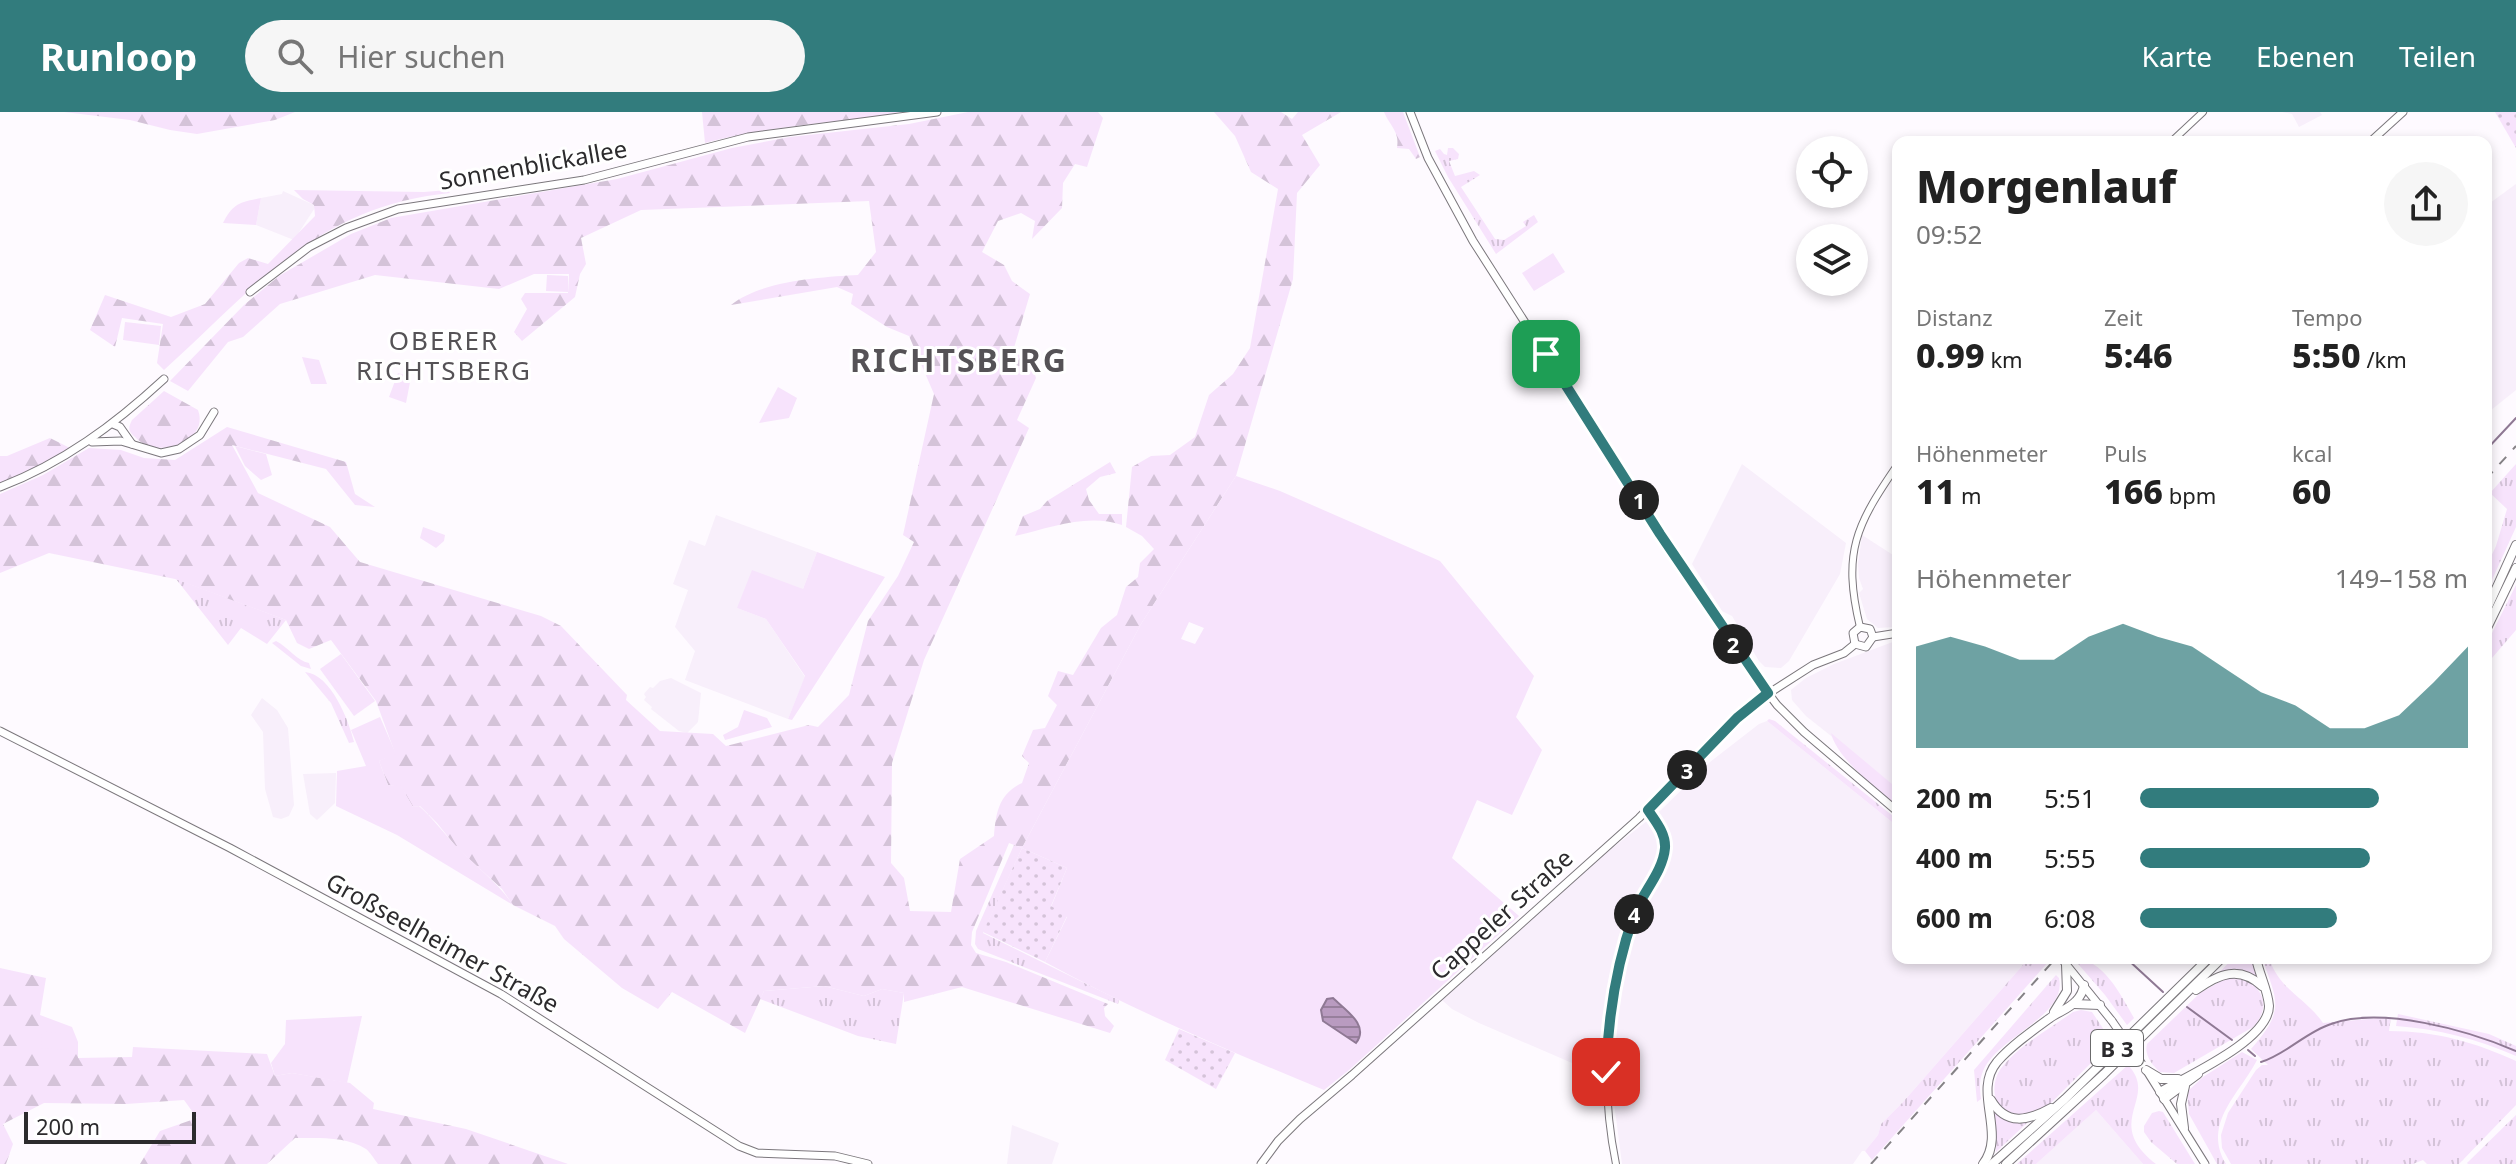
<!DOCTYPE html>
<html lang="de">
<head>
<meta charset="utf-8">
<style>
	body { margin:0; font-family:"Noto Sans",sans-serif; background:#f6f6f6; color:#222; height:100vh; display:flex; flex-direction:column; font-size:30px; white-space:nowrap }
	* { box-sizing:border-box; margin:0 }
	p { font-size:26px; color:#767676 }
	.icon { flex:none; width:44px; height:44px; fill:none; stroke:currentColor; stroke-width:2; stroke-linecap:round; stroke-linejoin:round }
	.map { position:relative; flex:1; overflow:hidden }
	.side { position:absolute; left:1892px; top:24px; width:600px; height:828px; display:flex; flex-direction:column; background:#fff; border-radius:16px; box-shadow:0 4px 12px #0003 }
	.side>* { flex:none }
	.fabs { position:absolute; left:1796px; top:24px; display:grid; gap:16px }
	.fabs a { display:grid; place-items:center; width:72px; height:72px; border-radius:50%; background:#fff; box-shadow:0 4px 12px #0003; font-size:40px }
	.scale { position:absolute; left:24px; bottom:20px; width:172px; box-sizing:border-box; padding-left:8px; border:4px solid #2c2b2d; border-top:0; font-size:22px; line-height:28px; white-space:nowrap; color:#2c2b2d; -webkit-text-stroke:6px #fff; paint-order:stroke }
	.pin { position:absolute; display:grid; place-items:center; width:68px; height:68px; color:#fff; margin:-34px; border-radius:16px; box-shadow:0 4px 12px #0006 }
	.km { position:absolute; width:40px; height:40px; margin:-20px; border-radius:50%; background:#222; color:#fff; font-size:22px; line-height:40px; text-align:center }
	.round { display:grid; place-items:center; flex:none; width:84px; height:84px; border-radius:42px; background:#f6f6f6 }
	.summary { display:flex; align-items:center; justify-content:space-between; height:136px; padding:0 24px }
	h1 { font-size:44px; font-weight:800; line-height:60px }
	.stats { display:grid; grid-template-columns:repeat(3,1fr); gap:12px; height:136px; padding:8px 24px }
	.stats div { display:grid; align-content:center }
	.stats b { font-size:34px; font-weight:800 }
	.stats small { font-size:22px; font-weight:400 }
	.stats p { font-size:22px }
	.chart { height:224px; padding:16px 24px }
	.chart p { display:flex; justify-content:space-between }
	.chart svg { width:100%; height:144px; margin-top:8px; fill:#327c7d; opacity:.7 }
	ul { padding:0 24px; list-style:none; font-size:26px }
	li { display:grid; grid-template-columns:128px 96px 1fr; align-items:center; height:60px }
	li i { height:20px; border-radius:10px; background:#327c7d }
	header { display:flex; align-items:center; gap:48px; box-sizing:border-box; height:112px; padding:0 40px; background:#327c7d; color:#fff }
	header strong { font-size:38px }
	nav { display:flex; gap:44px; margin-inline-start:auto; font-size:28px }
	.search { width:560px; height:72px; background:#f6f6f6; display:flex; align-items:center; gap:20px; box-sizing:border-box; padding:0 28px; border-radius:44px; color:#767676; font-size:30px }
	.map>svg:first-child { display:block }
</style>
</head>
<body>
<header>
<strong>Runloop</strong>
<div class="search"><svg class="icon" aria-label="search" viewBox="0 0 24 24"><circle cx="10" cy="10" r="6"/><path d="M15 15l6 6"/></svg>Hier suchen</div>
<nav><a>Karte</a><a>Ebenen</a><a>Teilen</a></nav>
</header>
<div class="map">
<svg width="2516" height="1052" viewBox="0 0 2516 1052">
	<defs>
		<pattern id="grass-tufts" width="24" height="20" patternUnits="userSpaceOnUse" patternTransform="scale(2)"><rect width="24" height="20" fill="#f7e3fc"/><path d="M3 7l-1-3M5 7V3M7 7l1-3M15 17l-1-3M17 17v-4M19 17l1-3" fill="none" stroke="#d4c3d8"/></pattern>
		<pattern id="forest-firs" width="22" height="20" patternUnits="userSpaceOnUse" patternTransform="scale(2)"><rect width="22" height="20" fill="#f7e3fc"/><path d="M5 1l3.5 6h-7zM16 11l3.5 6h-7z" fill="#d4c3d8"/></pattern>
		<pattern id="garden-dots" width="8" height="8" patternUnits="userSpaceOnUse" patternTransform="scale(2)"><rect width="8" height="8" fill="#f7e3fc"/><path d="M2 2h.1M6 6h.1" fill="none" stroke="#d4c3d8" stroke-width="1.8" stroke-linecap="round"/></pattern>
		<pattern id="water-rules" width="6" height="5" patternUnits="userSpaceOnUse" patternTransform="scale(2)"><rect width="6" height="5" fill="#b99bc0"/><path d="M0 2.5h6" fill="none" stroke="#977f9c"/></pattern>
	</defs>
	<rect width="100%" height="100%" fill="#fefaff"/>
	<g fill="#f8effb">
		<polygon points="2282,0 2320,0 2322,3 2299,15 2292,2"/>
		<polygon points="2516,72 2516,278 2486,302 2486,94"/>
		<polygon points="283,79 316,94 294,128 256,113 261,86 282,82"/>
		<polygon points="1742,352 1846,431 1840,462 1789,549 1781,556 1765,555 1759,549 1732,504 1722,499 1692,452"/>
		<polygon points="716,403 817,440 803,477 737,496 766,507 805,565 788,607 685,568 695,539 675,515 688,478 673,472 689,428 705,434"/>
		<polygon points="1862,423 1893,443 1898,437 1898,518 1895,515 1878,516 1867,507 1859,481 1863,477 1859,466 1858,452"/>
		<polygon points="1898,528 1898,677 1806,604 1792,588 1791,578 1806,566 1834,552"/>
		<polygon points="671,566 701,581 698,610 687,621 679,619 651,597 652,595 644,588 646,585 644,582 650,575 653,576 660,569"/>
		<polygon points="262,586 277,598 288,616 294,693 289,704 281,707 273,705 265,677 263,620 251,603"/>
		<polygon points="1767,609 1898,715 1898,846 2029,846 1903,990 1881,1012 1878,1023 1865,1039 1862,1039 1853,1052 1622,1052 1610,959 1586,957 1479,911 1452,897 1442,888 1601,745 1661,698 1710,650 1759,612"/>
		<polygon points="336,661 335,691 317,708 310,702 303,662"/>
		<polygon points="2096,998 2143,1052 2036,1052"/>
		<polygon points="1012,1013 1059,1031 1052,1052 1007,1052"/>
	</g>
	<g fill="url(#grass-tufts)">
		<polygon points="1448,36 1453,36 1459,42 1458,47 1449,49 1455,64 1474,59 1480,63 1461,75 1495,127 1504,128 1526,114 1523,110 1534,103 1538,110 1496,142 1448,65 1435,39 1440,37 1444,42 1447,43"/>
		<polygon points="2516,352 2516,415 2486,481 2486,455 2496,434 2507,397 2490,381"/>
		<polygon points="176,467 286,508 267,532 241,516 228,533"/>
		<polygon points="2516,473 2516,518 2486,553 2486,533"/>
		<path d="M276,529C288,535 297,549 309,551L311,557L301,554L272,531Z"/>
		<path d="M305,560C331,562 349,609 354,630L349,631L331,591Z"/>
		<polygon points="1769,607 1775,609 1898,708 1898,715 1767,609"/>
		<path d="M1831,621L1898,677V695C1878,679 1836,645 1831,621Z"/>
		<polygon points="1014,733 1022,736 983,821 1119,888 1118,892 978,837 975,832 976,819"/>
		<polygon points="2029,846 2050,848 1872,1048 1865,1039 1878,1023 1881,1012 1903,990"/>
		<path d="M2073,846C2103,846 2121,883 2134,906L2127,913L2105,883Z"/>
		<polygon points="2233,846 2253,846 2261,869 2218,862"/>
		<path d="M2262,846H2269C2280,879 2304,884 2323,911L2391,905L2389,919C2436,919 2474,930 2516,949V993L2459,1052H2427L2423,1048L2413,1052H2231L2222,1036L2221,1023L2228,1001L2256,958L2262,953H2268L2251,937C2285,898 2278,891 2262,846Z"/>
		<path d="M2056,863L2059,866C2068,905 1993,926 1982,962C1979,970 1980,978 1981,987L1977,990L1974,958Z"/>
		<path d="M2230,864C2259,867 2275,892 2253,915L2174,961L2160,960C2152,953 2144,943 2147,932L2200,881Z"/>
		<polygon points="824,874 864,884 882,877 904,881 896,932 858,924 760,887 764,879"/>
		<path d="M2081,898L2092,900L2112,930L2047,995C2037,1000 2028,1005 2017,1004C1991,1002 1989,969 2003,954C2021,932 2051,916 2073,900Z"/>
		<path d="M2398,902L2489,922L2516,934V944C2477,927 2438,917 2396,914Z"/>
		<path d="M2242,940L2257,948C2239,983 2202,1011 2226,1052H2217L2189,1002L2187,980L2203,965Z"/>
		<path d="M2128,953C2160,987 2101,1009 2156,1052H2143L2096,998L2036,1052H2017Z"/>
		<polygon points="1992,995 2015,1010 2028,1010 1996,1040 1996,1017"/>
		<polygon points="2159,999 2163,1000 2195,1052 2177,1052 2151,1030 2144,1020 2144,1014 2152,1001"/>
		<polygon points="2516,1003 2516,1052 2468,1052 2467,1051"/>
	</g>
	<g fill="url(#forest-firs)">
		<polygon points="64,0 295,0 275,8 197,22 170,18 130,8"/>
		<path d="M702,0H906C838,11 771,13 705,31Z"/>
		<path d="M968,0H1098L1103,6L1087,55L1075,52L1063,71L1062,96L1032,127L1035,109L1021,101L998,109L982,140L1004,153L1012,169L1030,182L1013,239L1031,250L1036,266L1017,308L1029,316L924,548L892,651L891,751L904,766L910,799L951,800L960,747L994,724C996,700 999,682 1022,671L1029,651L1022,644L1033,618L1045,616L1057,593L1048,584L1058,559L1073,563L1101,516L1117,503L1126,475L1138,465L1140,451L1154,437L1142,424L1126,415L1132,355L1151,344L1170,343L1195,325L1209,283L1233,262L1250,236L1278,77L1251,60L1235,24L1214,0H1281L1292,7L1298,0H1341L1302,23L1320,53L1297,81L1293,167L1236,364L1141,512L1022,736L1009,731L972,820L971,833L976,841L1006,850L1108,892L1104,896L1105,904L1114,914L1110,921L962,875L904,890V881L882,877L864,884L824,874L764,879L745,921L672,880L658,897L622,876L564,827L555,814L513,793L502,777L457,736L437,711L420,694L413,695L401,675L388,673L379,649L395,641L376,589L331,528L309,537L297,531L286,508L175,467L49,441L0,461V382L43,363L89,336L121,338L144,346L175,348L227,315L346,350L355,382L375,395L355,393L326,357L232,333L258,381L330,415L360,450L541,504L561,514L627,583L626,588L660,619L713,622L726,634L809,613L818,615L849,583L868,509L898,464L914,430L903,423L934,282L909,224L887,215L851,192L853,182L837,175L731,193C760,169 821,165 858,163L876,140L869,89L641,98L581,126L586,152L580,162L575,185L522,229L514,220L527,197L521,187L525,181H568L569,162H534L499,177L375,163L280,192L243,225L228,230L188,279L170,269L244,193L279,164L351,122L391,106L617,67L732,36L790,25L909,12Z"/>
		<path d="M1384,0H1403L1420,45L1416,47L1409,37L1397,36C1400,20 1390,14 1384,0Z"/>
		<path d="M294,78L424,80L448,78L450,81C317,94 256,175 164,258L157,251L163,212L122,206L115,235L90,218L105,183L171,205L205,192L239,151L248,146L268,152L315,104L314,93L303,87Z"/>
		<path d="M164,279L198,298C210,330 156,349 135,325C128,319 128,316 132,308Z"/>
		<polygon points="50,326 72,337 0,372 0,344 7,344"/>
		<path d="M1110,350L1116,361L1100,365L1086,377L1089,388L1099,402H1122V413C1087,401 1050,416 1015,424L1023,404L1040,397L1047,389Z"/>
		<path d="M0,856L46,866L40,903L72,915L78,930V946L132,945L133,935L267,942L275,964L292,961L350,971L374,991L373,997L466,1017L568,1052H378C374,1047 370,1040 366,1037C347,1024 317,1026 295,1026L267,1052H140L160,1019L197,1006L184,988L126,992L44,991L3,1012L13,1032L6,1052H0Z"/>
	</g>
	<g fill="#f7e3fc" fill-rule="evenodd">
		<path d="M261,86L256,113L223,111C232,92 240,90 261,86Z"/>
		<polygon points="1553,141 1565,160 1534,179 1522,161"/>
		<polygon points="547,163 568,164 568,180 546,179"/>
		<polygon points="125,210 161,214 159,233 123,228"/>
		<polygon points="302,245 319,248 327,272 311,272"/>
		<polygon points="398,261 411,265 406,291 389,285"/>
		<polygon points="778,275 797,286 789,306 759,311"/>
		<polygon points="235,334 266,342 272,363 261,368 245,354"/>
		<path d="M1236,364L1280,379L1440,449L1534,564L1516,605L1542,638L1512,703L1477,688L1452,746L1519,804L1349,958L1324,978C1229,939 1135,899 1045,850L1067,805L1051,795L1067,756L1022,736L1141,512ZM1189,510L1204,516L1195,532L1181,527Z"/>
		<polygon points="423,415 445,423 444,429 436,436 420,426"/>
		<polygon points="817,440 885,465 792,608 788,607 805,564 766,507 737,496 752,458 803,477"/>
		<polygon points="341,542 375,589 354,604 320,557"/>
		<polygon points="744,598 767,606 772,615 725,628 723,623 738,615"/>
		<path d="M380,605L396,642L379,649L388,673L401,674L413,695L419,694C434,707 445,723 459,737C478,756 498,771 513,793L397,723L336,694L337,659L366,654L351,618Z"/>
		<polygon points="362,904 347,971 292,961 275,964 271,951 285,932 286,908"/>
		<polygon points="42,919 65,922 64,932 68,932 68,938 41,936"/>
	</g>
	<g fill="url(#garden-dots)">
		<polygon points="2495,0 2516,0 2516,36"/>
		<polygon points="1022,736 1067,756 1051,794 1067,804 1045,850 983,820"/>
		<polygon points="1179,917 1235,941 1216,977 1165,948"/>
	</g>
	<path fill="url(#water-rules)" stroke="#8f7994" stroke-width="2" d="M1333,886C1345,898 1370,913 1356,931L1323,909L1321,898L1327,887Z"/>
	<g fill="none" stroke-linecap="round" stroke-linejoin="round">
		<g stroke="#8f7994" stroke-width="2">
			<polyline points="2486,338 2516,306"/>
			<polyline points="2126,846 2163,880"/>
			<polyline points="2187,895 2232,928"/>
			<polyline points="2248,938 2255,944"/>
			<path d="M2261,950C2285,943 2306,920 2331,912C2382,894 2467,918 2516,939"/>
		</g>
		<defs>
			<g id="tertiary">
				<polyline points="2171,30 2203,0"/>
				<path d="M1860,515C1842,440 1856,413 1898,352"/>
				<path d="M1616,1052C1599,969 1606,883 1634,803C1642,780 1662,760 1665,736C1666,721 1655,709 1648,698"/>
			</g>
			<g id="secondary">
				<polyline points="1410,0 1428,46 1473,129 1660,422 1747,553 1777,593 1804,620 1898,700"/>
				<polyline points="2370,30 2403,0"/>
				<polyline points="250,180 309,135 346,116 398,97 584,68 748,25 937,0"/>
				<polyline points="113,312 120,315 132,332"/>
				<polyline points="92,330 121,329 161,341 179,337 200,323 214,300"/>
				<path d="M0,375C63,351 114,313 164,267"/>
				<polyline points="1873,525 1898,521"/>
				<polyline points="1855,532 1853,521 1860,515 1870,517 1873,525"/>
				<polyline points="1855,532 1866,535 1873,525"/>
				<polyline points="0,619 230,736 501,882 739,1034 757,1041 835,1044 868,1052"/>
				<polyline points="2061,846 2112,909"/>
				<polyline points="2147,959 2205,1052"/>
				<polyline points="1261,1052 1278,1029 1300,1007 1352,963 1639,706 1752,592 1813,553 1844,541 1855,532"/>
			</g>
			<g id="trunk">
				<polyline points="2486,499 2516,433"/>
				<polyline points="2486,518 2516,456"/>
				<path d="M2196,878C2219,862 2239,853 2262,874"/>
				<polyline points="2074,892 2100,893"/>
				<polyline points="2054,900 2067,879 2066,852"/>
				<polyline points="2146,958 2161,967 2178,967"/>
				<path d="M2160,980C2187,964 2269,928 2269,894C2268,878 2259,862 2256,846"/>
				<polyline points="2164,987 2198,962"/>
				<path d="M1991,988C2006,1014 2028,1009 2051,996"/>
				<polyline points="2184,1016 2181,992 2185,974"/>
				<path d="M1983,1052C2007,1021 1972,980 1997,950C2011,934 2032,919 2050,906C2058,900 2069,897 2076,889C2081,884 2083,880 2084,873"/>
				<polyline points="1992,1052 2065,987 2209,846"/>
				<polyline points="2006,1052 2104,962 2222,846"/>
			</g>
		</defs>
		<use href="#tertiary" stroke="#7b777c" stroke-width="8"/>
		<use href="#secondary" stroke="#7b777c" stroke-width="9"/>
		<use href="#trunk" stroke="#7b777c" stroke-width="10"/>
		<use href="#tertiary" stroke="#fff" stroke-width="6"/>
		<use href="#secondary" stroke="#fff" stroke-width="7"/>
		<use href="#trunk" stroke="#fff" stroke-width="8"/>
		<g stroke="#858286" stroke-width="2" stroke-dasharray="10 10" stroke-linecap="butt">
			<polyline points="2486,367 2516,334"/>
			<polyline points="1871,1052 2056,846"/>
		</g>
		<defs>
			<polyline id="secondary-bridge" points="2112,909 2142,952"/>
		</defs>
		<use href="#secondary-bridge" stroke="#7b777c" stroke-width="9" stroke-linecap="butt"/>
		<use href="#secondary-bridge" stroke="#fff" stroke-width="7"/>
	</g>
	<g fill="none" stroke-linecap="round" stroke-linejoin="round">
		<defs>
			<path id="route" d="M1546,242L1660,422L1768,581L1737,606L1648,698C1655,709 1666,721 1665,736C1663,760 1642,781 1634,803C1616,853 1608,907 1606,960"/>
		</defs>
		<use href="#route" stroke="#fff" stroke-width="16"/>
		<use href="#route" stroke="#327c7d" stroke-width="10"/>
	</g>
	<g text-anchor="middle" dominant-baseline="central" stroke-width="6" stroke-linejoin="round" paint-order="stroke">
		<rect fill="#fff" stroke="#6b6b6c" stroke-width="2" x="2091" y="918" width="52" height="36" rx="6"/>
		<g font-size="22" font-weight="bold" fill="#2c2b2d">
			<text x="2117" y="936">B 3</text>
		</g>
		<g font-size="24" fill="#2c2b2d" stroke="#fff">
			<text transform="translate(533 52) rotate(-10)">Sonnenblickallee</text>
			<text transform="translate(1501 802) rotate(-42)">Cappeler Straße</text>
			<text transform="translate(443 830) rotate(29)">Großseelheimer Straße</text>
		</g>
		<g font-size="26" letter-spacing="2" fill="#555256" stroke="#fff">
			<text x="444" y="228">OBERER<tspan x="444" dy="30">RICHTSBERG</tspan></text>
		</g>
		<g font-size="32" font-weight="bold" letter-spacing="2" fill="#555256" stroke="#fff">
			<text x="959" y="247">RICHTSBERG</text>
		</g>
	</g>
</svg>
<div class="fabs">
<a><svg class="icon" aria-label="locate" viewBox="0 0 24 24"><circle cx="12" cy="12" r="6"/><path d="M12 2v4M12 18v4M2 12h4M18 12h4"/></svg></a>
<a><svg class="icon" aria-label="layers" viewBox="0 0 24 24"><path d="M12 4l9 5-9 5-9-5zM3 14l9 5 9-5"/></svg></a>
</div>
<div class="scale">200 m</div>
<div class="pin" style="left:1546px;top:242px;background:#1e9e55"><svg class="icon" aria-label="arrive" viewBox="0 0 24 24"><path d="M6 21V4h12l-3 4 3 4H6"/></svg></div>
<div class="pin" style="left:1606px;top:960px;background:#d93025"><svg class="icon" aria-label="check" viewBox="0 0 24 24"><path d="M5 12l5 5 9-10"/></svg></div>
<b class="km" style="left:1639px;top:388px">1</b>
<b class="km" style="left:1733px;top:532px">2</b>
<b class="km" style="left:1687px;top:658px">3</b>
<b class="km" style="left:1634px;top:802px">4</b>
<section class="side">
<div class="summary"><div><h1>Morgenlauf</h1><p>09:52</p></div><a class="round"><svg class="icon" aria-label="share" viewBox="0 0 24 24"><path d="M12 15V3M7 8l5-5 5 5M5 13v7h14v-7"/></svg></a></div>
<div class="stats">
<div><p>Distanz</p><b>0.99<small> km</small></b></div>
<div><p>Zeit</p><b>5:46</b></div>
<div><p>Tempo</p><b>5:50<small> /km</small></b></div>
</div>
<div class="stats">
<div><p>Höhenmeter</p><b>11<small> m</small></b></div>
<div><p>Puls</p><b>166<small> bpm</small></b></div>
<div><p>kcal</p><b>60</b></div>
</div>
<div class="chart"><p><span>Höhenmeter</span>149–158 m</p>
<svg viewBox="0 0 160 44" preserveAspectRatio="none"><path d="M0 44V13L10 10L20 13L30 17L40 17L50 10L60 6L70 10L80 13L90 20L100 27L110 31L120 38L130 38L140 34L150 24L160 13V44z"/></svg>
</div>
<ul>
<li><b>200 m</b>5:51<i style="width:73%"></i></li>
<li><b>400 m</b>5:55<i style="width:70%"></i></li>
<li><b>600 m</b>6:08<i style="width:60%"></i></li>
</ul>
</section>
</div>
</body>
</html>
